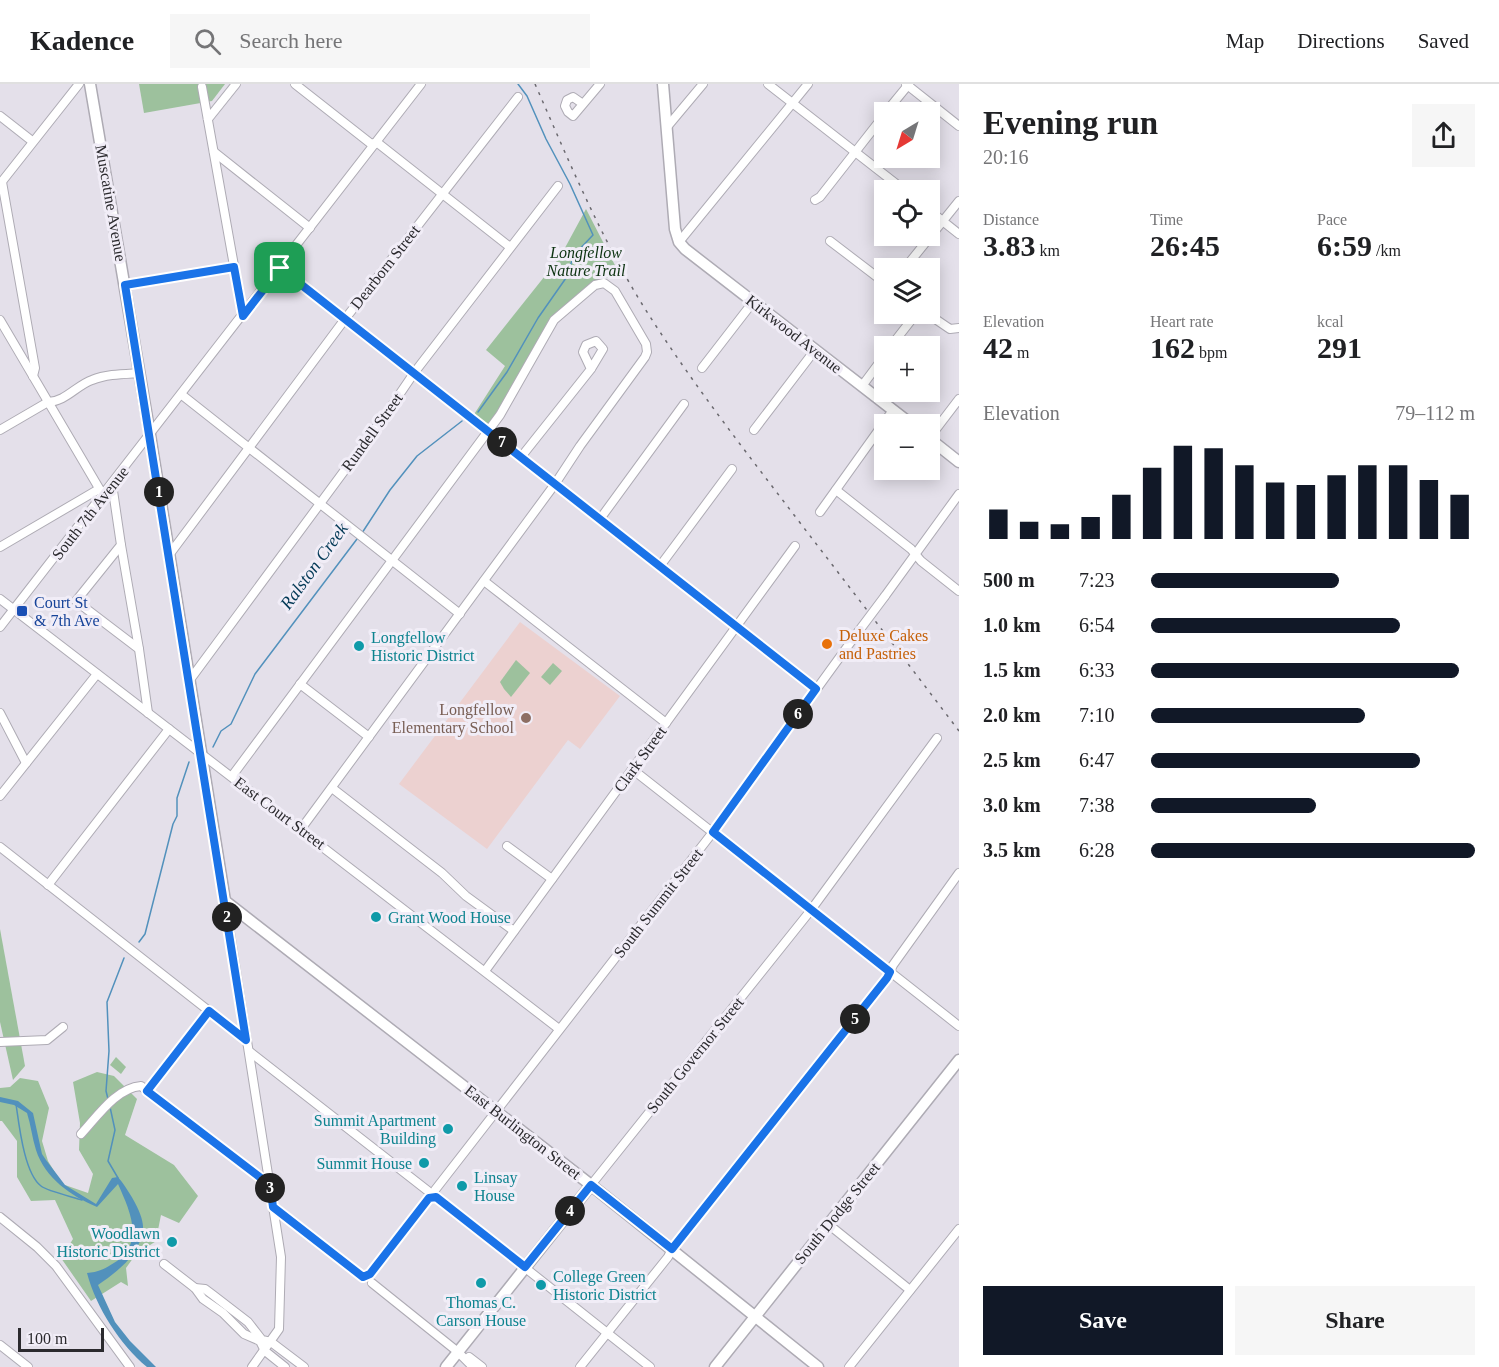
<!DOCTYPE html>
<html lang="en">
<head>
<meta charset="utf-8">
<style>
	body { margin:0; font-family:Georgia,serif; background:#f6f6f6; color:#202124; height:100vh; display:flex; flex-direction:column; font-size:22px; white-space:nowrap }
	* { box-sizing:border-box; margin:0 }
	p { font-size:20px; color:#757577 }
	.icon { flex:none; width:33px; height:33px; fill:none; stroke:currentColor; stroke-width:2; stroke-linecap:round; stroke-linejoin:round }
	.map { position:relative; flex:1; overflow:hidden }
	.details { display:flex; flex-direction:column; background:#fff; width:540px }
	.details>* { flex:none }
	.needle { width:39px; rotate:218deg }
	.tools { position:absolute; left:874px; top:18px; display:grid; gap:12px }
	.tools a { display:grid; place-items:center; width:66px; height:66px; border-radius:0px; background:#fff; box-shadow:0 3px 15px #0003; font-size:30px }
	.scale { position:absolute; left:18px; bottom:15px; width:86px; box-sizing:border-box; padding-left:6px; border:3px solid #2b2a2e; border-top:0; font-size:16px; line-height:21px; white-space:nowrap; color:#2b2a2e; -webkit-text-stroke:4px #f1edf7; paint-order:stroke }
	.pin { position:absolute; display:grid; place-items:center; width:51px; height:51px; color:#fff; margin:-26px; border-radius:12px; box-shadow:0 3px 9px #0006 }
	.km { position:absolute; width:30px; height:30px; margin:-15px; border-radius:50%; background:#222; color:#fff; font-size:16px; line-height:30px; text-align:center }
	.round { display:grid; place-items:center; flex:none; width:63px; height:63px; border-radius:0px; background:#f6f6f6 }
	.overview { display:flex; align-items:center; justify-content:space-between; height:102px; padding:0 24px }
	h1 { font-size:33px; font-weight:600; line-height:45px }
	.metrics { display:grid; grid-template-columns:repeat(3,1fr); gap:9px; height:102px; padding:6px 24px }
	.metrics div { display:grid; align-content:center }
	.metrics b { font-size:30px; font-weight:600 }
	.metrics small { font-size:16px; font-weight:400 }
	.metrics p { font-size:16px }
	.chart { height:168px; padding:12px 24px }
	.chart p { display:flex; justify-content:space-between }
	.chart svg { width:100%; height:108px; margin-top:6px; stroke:#111827; stroke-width:6 }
	.primary-button { display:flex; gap:12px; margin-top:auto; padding:12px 24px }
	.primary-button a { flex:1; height:69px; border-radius:0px; background:#111827; color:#fff; font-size:24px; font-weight:600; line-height:69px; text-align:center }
	.primary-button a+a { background:#f6f6f6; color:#202124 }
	ul { padding:0 24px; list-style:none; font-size:20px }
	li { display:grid; grid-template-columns:96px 72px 1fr; align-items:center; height:45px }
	li i { height:15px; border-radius:8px; background:#111827 }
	header { display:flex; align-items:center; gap:36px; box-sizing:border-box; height:84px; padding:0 30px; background:#fff; border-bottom:2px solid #e0e0e0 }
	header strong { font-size:28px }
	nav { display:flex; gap:33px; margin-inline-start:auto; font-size:21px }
	.search { width:420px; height:54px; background:#f6f6f6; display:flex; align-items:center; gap:15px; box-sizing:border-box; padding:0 21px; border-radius:0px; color:#757577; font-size:22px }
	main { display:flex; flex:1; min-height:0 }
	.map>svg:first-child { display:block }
</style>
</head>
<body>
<header>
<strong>Kadence</strong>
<div class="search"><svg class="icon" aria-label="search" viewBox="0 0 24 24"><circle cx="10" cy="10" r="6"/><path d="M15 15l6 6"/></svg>Search here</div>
<nav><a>Map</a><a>Directions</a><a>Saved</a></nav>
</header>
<main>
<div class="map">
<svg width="959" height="1283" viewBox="0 0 959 1283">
	<rect width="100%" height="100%" fill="#e4e0ea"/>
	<polygon fill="#ecd1d0" points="520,538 620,612 580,665 568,656 487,765 399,700"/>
	<g fill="#9dc19d">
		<polygon points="139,0 225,0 212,17 144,29"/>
		<polygon points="586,125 619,189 601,196 548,239 528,278 497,330 487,342 473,332 505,282 486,266 560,173"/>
		<polygon points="516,576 530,589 511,613 504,605 500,598"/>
		<polygon points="553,579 562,587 550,601 541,593"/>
		<polygon points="0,845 25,982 13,996 0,938"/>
		<polygon points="116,973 126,983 121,990 110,981"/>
		<polygon points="97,988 114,992 137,1015 125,1051 174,1081 198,1112 179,1139 161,1131 158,1146 161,1154 136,1170 126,1184 128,1202 121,1198 91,1217 61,1174 73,1155 55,1116 31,1117 17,1093 17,1057 2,1037 0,1037 0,1004 10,1003 20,994 38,997 49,1024 42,1057 48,1077 62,1100 88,1109 93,1090 79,1066 80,1039 73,998"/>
	</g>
	<path fill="#5291bc" d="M0,1013L18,1017L33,1029L42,1070L46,1076L65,1101L96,1120L112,1094L118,1093C127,1104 144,1130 143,1144C141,1170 117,1188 98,1201L115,1238L130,1257L156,1283H147C120,1261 96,1223 87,1189C100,1188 106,1184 117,1177C145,1157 129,1125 118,1100L97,1123C71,1112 45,1094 36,1066C32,1054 31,1041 27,1029L14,1021L0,1018Z"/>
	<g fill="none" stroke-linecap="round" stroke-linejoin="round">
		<g stroke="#5291bc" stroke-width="1.5">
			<polyline points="478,328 507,288 538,234 566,194 574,171 593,151 570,100 546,55 527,12 518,0"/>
			<polyline points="362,449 390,406 417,372 462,337"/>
			<polyline points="213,663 221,647 231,640 255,590 357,455"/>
			<polyline points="139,858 145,850 173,740 177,732 177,714 189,678"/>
			<polyline points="108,1015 106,1007 109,967 107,918 124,874"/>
			<path d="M16,1020C19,1040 24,1089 41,1102C47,1107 73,1113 82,1116"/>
			<polyline points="110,1023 115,1046 108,1077 118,1094"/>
		</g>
		<defs>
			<g id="minor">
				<polyline points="295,0 370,59 379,60 510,163"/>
				<polyline points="768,0 904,106"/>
				<polyline points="906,0 959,42"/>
				<polyline points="202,3 243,232"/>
				<polyline points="583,20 573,13 567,16 565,22 568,28 573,32 600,0"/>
				<polyline points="886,28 909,0"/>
				<polyline points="0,32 32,57"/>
				<polyline points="208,35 236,0"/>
				<polyline points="667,43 703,0"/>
				<polyline points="214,68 310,144"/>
				<polyline points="2,98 35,284 33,292"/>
				<polyline points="0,100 79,0"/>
				<polyline points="815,116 820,113 885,30"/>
				<polyline points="930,127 959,150"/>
				<polyline points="830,157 885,199"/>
				<polyline points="679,158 808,0"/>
				<polyline points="280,184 816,605"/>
				<polyline points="905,184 959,117"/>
				<polyline points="125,201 234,183"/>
				<polyline points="928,230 950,245 959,244"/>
				<polyline points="0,236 103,411"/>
				<polyline points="891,262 916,230"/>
				<polyline points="702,284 753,218"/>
				<polyline points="862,302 885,271"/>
				<polyline points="182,311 460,530"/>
				<path d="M0,346L48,318C65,318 77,301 92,296C107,290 124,290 140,289"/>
				<polyline points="754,346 815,266"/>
				<polyline points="930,353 959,315"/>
				<polyline points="521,373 591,285 603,265 596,257 586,261 583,268 591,285"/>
				<polyline points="112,400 121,461 76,517 139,565 148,629"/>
				<polyline points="836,406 911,465 921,477 959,507"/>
				<polyline points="820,428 893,326"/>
				<polyline points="600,435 684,320"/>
				<polyline points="121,461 139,565"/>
				<polyline points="0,463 99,405"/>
				<polyline points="169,471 345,235 518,13"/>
				<polyline points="660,482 732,385"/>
				<polyline points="484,497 666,639"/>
				<polyline points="885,512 959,410"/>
				<polyline points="0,515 559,945"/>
				<polyline points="0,543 421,0"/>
				<polyline points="189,597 384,333 414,289 558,102"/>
				<polyline points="300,600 369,653"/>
				<polyline points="0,629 26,679"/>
				<polyline points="632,685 959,942"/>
				<polyline points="232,692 500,331 554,236 595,201 604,199 615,207 646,260 647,268 645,273 580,362 555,400 301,745"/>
				<polyline points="332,704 442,789 466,812 514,847"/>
				<polyline points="0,712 97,590"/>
				<polyline points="507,762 552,795"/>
				<polyline points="0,763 246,956"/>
				<polyline points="48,801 169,645"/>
				<polyline points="225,817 281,1173 279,1245 252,1283"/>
				<polyline points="485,887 795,462"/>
				<polyline points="0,958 47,956 63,943"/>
				<polyline points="250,968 428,1107"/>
				<polyline points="147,1007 209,927"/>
				<path d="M81,1050C97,1033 116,1004 141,1002L270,1101"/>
				<polyline points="591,1101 811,826 937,654"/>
				<polyline points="435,1106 713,748 858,548"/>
				<polyline points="436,1113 650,1283"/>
				<polyline points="274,1123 363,1193"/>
				<polyline points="0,1133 37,1163 56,1182 130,1283"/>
				<polyline points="828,1140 910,1206"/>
				<polyline points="164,1180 195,1204 203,1215 223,1229 244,1250 260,1257 265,1267 285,1283"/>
				<polyline points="370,1190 429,1114"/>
				<polyline points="372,1199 458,1268 473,1283"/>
				<polyline points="195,1204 205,1205 213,1211 248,1238 262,1256 271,1258 304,1283"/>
				<polyline points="0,1261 28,1283"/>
				<polyline points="469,1273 482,1283"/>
				<polyline points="580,1283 668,1173 672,1165 887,894 893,881 959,789"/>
				<polyline points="849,1283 959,1145"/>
			</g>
			<g id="major">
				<polyline points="90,0 150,351 225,817 591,1101 818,1283"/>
				<polyline points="663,0 675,145 679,158 685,165 911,340"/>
				<polyline points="930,355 959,378"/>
				<polyline points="446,1283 591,1101"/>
				<polyline points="715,1283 959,976"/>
			</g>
		</defs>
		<use href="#minor" stroke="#aeabb4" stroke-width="10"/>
		<use href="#major" stroke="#aeabb4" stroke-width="13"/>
		<use href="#minor" stroke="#fff" stroke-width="8"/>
		<use href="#major" stroke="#fff" stroke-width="10"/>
		<path stroke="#6b696f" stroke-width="1.5" stroke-dasharray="3 6" stroke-linecap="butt" d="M535,0C568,75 599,150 642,220C687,292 739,359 791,427C847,500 903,573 959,647"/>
		<defs>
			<polyline id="minor-bridge" points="858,548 885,512"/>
		</defs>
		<use href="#minor-bridge" stroke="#aeabb4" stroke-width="10" stroke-linecap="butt"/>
		<use href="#minor-bridge" stroke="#fff" stroke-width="8"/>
	</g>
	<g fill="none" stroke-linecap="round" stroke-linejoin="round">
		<defs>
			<polygon id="route" points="234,183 243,232 280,184 816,605 713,748 890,888 887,894 672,1165 591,1101 525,1183 436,1113 429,1114 370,1190 363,1193 273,1123 270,1101 147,1007 209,927 246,956 125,201"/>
		</defs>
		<use href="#route" stroke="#fff" stroke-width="12"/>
		<use href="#route" stroke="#1a73e8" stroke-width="8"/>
	</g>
	<rect fill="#1a4fb4" stroke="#f1edf7" stroke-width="2" x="16" y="521" width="12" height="12" rx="3"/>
	<circle fill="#e8710a" stroke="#f1edf7" stroke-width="2" cx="827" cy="560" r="6"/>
	<g fill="#0f9aa8" stroke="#f1edf7" stroke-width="2">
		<circle cx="359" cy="562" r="6"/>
		<circle cx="376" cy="833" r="6"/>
		<circle cx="448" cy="1045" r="6"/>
		<circle cx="424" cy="1079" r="6"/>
		<circle cx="462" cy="1102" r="6"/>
		<circle cx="172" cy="1158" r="6"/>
		<circle cx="481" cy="1199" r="6"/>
		<circle cx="541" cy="1201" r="6"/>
	</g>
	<circle fill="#8d6e63" stroke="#f1edf7" stroke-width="2" cx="526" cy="634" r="6"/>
	<g text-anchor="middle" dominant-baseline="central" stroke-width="6" stroke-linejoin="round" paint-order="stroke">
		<g font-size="16" fill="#2b2a2e" stroke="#f1edf7">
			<text transform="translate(111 119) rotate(80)">Muscatine Avenue</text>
			<text transform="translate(385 183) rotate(-52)">Dearborn Street</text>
			<text transform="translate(794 250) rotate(38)">Kirkwood Avenue</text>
			<text transform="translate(372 348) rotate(-54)">Rundell Street</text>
			<text transform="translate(90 429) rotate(-52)">South 7th Avenue</text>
			<text transform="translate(640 675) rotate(-54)">Clark Street</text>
			<text transform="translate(280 729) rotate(37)">East Court Street</text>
			<text transform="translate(658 819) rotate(-52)">South Summit Street</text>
			<text transform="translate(695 971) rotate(-51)">South Governor Street</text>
			<text transform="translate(523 1048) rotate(38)">East Burlington Street</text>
			<text transform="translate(837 1129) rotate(-51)">South Dodge Street</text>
		</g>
		<g font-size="16" font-style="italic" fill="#0d3311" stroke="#f1edf7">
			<text x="586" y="168">Longfellow<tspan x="586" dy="18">Nature Trail</tspan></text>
		</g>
		<g font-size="16" fill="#164399" stroke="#f1edf7" text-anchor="start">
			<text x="34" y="518">Court St<tspan x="34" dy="18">&amp; 7th Ave</tspan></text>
		</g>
		<g font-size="16" fill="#c56008" stroke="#f1edf7" text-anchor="start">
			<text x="839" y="551">Deluxe Cakes<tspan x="839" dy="18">and Pastries</tspan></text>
		</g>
		<g font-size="16" fill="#0d838f" stroke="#f1edf7" text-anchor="start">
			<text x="371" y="553">Longfellow<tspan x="371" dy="18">Historic District</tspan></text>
			<text x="388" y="833">Grant Wood House</text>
			<text x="436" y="1036" text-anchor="end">Summit Apartment<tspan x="436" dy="18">Building</tspan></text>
			<text x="412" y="1079" text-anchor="end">Summit House</text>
			<text x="474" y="1093">Linsay<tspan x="474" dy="18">House</tspan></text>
			<text x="160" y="1149" text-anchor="end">Woodlawn<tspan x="160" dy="18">Historic District</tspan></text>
			<text x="553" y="1192">College Green<tspan x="553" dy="18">Historic District</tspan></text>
			<text x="481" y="1218" text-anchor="middle">Thomas C.<tspan x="481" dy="18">Carson House</tspan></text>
		</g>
		<g font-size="16" fill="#785e54" stroke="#f1edf7" text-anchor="end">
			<text x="514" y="625">Longfellow<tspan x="514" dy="18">Elementary School</tspan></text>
		</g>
		<g font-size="18" font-style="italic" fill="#043a57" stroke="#f1edf7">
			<text transform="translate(314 482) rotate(-54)">Ralston Creek</text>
		</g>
	</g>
</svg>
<div class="tools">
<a><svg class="needle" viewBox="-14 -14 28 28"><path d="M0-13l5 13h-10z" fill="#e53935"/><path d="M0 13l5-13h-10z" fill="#757577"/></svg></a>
<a><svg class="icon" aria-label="locate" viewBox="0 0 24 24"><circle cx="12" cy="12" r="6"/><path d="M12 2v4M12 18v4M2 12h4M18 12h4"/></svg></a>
<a><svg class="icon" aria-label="layers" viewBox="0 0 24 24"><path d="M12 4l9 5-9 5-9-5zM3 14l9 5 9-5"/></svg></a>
<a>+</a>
<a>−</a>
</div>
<div class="scale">100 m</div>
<div class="pin" style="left:280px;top:184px;background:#1e9e55"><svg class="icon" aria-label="arrive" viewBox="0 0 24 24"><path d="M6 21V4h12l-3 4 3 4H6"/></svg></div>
<b class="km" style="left:159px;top:408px">1</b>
<b class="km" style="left:227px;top:833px">2</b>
<b class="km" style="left:270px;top:1104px">3</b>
<b class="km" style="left:570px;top:1127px">4</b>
<b class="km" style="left:855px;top:935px">5</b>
<b class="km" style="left:798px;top:630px">6</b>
<b class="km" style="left:502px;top:358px">7</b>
</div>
<section class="details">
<div class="overview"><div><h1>Evening run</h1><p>20:16</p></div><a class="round"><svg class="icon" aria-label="share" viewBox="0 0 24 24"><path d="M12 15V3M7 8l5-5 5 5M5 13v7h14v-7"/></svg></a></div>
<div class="metrics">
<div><p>Distance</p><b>3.83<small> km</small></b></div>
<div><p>Time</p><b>26:45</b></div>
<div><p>Pace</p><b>6:59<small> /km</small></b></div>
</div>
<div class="metrics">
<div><p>Elevation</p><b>42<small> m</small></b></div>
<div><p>Heart rate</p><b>162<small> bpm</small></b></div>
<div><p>kcal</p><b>291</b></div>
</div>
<div class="chart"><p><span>Elevation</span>79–112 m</p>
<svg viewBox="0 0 160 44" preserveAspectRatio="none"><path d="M5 44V32M15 44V37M25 44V38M35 44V35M45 44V26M55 44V15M65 44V6M75 44V7M85 44V14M95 44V21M105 44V22M115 44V18M125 44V14M135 44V14M145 44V20M155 44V26"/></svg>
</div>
<ul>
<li><b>500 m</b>7:23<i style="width:58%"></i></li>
<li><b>1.0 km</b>6:54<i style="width:77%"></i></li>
<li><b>1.5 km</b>6:33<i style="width:95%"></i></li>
<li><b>2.0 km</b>7:10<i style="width:66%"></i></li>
<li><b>2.5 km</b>6:47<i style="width:83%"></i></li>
<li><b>3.0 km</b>7:38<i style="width:51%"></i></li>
<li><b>3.5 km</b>6:28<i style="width:100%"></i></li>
</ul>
<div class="primary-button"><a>Save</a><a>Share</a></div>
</section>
</main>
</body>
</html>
